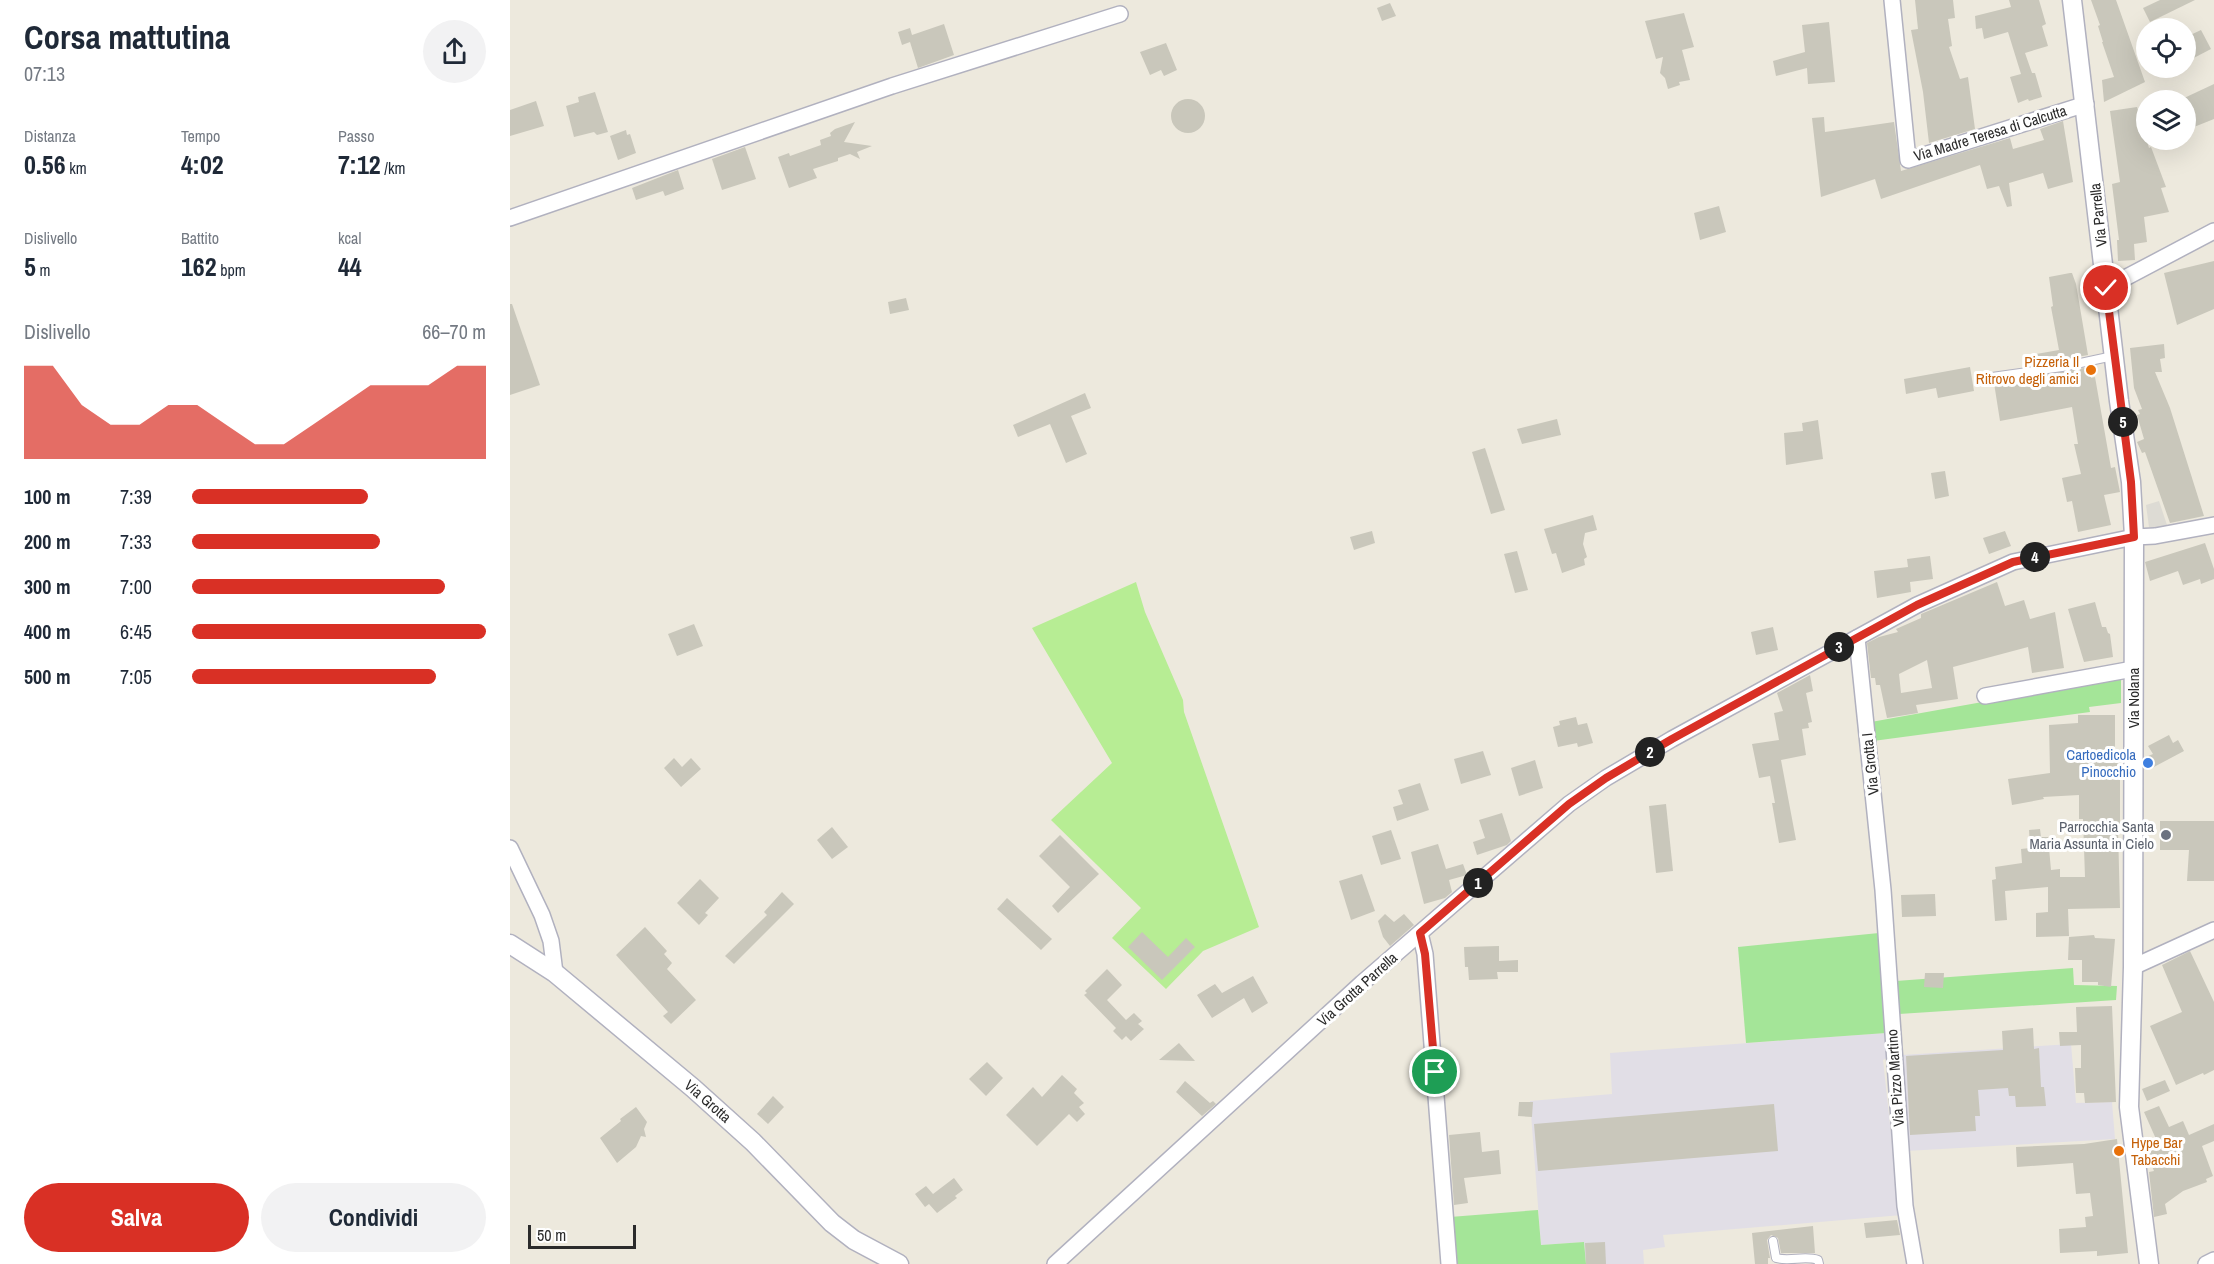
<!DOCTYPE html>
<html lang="it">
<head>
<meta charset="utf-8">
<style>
	body { margin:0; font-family:"Archivo Narrow",sans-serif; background:#f2f2f3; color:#1f2937; height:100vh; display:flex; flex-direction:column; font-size:22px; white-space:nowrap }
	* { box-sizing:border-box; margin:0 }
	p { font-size:20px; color:#747a83 }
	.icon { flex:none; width:33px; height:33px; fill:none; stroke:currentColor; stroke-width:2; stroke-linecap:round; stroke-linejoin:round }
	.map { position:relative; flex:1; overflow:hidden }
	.details { display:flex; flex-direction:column; background:#fff; width:510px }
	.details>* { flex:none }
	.controls { position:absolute; left:1626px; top:18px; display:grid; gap:12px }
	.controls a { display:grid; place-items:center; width:60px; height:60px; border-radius:50%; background:#fff; box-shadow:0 6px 24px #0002; font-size:30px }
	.scale { position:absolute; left:18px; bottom:15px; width:108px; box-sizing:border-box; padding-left:6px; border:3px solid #2b2b2b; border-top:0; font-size:16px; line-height:21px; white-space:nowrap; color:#2b2b2b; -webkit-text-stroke:4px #fff; paint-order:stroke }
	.pin { position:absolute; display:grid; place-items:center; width:51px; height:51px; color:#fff; margin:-26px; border:3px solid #fff; border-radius:50%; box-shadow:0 2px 6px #0007 }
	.km { position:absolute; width:30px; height:30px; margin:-15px; border-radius:50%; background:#222; color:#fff; font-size:16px; line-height:30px; text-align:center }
	.round { display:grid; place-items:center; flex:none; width:63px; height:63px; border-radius:32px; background:#f2f2f3 }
	.summary { display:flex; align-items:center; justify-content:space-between; height:102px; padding:0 24px }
	h1 { font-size:33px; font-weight:700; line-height:45px }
	.figures { display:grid; grid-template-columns:repeat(3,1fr); gap:9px; height:102px; padding:6px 24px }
	.figures div { display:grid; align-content:center }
	.figures b { font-size:26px; font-weight:700 }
	.figures small { font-size:16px; font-weight:400 }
	.figures p { font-size:16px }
	.chart { height:168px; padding:12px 24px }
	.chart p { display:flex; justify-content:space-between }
	.chart svg { width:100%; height:108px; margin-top:6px; fill:#d93025; opacity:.7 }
	.primary-button { display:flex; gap:12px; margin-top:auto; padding:12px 24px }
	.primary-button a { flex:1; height:69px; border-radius:36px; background:#d93025; color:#fff; font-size:24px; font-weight:700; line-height:69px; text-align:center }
	.primary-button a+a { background:#f2f2f3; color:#1f2937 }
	ul { padding:0 24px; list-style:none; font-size:20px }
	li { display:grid; grid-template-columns:96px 72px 1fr; align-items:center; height:45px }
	li i { height:15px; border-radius:8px; background:#d93025 }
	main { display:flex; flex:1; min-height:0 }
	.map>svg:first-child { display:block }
</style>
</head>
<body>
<main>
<section class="details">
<div class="summary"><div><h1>Corsa mattutina</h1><p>07:13</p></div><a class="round"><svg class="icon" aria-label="share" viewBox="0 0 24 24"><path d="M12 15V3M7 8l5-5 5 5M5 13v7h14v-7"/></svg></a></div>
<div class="figures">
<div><p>Distanza</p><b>0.56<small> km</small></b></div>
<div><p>Tempo</p><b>4:02</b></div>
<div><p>Passo</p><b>7:12<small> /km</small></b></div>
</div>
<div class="figures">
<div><p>Dislivello</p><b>5<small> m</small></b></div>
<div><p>Battito</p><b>162<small> bpm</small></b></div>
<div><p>kcal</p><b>44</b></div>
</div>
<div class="chart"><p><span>Dislivello</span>66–70 m</p>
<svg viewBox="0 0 160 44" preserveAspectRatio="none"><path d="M0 44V6L10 6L20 22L30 30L40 30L50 22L60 22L70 30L80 38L90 38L100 30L110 22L120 14L130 14L140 14L150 6L160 6V44z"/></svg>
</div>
<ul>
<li><b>100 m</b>7:39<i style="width:60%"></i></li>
<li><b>200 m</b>7:33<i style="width:64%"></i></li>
<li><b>300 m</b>7:00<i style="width:86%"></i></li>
<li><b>400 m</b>6:45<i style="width:100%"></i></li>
<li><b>500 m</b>7:05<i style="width:83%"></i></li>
</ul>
<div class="primary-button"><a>Salva</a><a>Condividi</a></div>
</section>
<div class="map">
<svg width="1704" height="1264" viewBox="0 0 1704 1264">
	<rect width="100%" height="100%" fill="#ede9dd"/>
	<g fill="#e1dee6">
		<polygon points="1376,1033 1379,1057 1373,1060 1382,1143 1386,1151 1392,1215 1153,1235 1155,1247 1133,1250 1134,1264 1076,1264 1074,1242 1031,1245 1020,1101 1102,1094 1100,1053"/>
		<polygon points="1561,1044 1566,1103 1602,1102 1605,1139 1396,1151 1392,1055"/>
	</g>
	<g fill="#a4e598">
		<polygon points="1611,677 1611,703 1579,707 1580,712 1363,741 1361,722"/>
		<polygon points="1369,933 1376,1033 1236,1043 1228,947"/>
		<polygon points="1563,968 1564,985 1607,986 1606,1000 1389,1014 1386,981"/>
		<polygon points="1028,1210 1031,1245 1074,1242 1076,1264 944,1264 940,1217"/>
	</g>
	<polygon fill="#b7ed94" points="626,582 635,612 673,700 674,712 749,927 693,951 656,989 602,938 631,908 541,820 602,763 522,628"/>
	<polygon fill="#dddbd4" points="1649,501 1658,528 1647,531 1639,527 1636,505"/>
	<g fill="#c9c7bb" fill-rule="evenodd">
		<polygon points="1405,0 1443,0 1445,18 1438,19 1442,46 1439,47 1450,79 1458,77 1465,129 1419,143 1413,92 1401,30 1408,29"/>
		<polygon points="1499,0 1529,0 1536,24 1532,26 1538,46 1515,53 1522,73 1525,73 1532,97 1519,101 1518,99 1508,103 1500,77 1511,74 1498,32 1474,39 1472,28 1466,29 1465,16 1501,7"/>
		<polygon points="1581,0 1606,0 1635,82 1594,102 1592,80 1604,77 1592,42 1593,42 1588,26 1590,25"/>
		<polygon points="1650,0 1685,0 1640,22 1633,8"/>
		<polygon points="880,3 886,16 872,21 867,8"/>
		<polygon points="1174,13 1184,47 1172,50 1180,80 1169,82 1170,85 1158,89 1155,78 1150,73 1153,57 1146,59 1135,21"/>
		<polygon points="1319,22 1325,82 1298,84 1297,68 1266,76 1263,61 1295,52 1292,25"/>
		<polygon points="434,24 444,55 408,68 400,42 392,45 388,32 400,28 402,35"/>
		<polygon points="1691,30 1701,49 1676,62 1676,37"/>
		<polygon points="656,43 667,70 654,76 651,70 640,75 630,52"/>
		<polygon points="1704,84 1704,119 1684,127 1676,107 1676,100 1672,99"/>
		<polygon points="85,92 98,132 87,135 84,132 64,137 56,106 69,102 68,97"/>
		<circle cx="678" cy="116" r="17"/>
		<polygon points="26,101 34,126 0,136 0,110"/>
		<polygon points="1627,107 1639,148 1641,147 1656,187 1651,188 1659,212 1634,217 1637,242 1624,244 1625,260 1608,261 1607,240 1609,240 1602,184 1610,182 1600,111"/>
		<polygon points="1314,117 1315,132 1384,122 1391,171 1500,138 1503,149 1534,140 1530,129 1553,121 1563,182 1538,189 1533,173 1499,183 1502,206 1497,207 1489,186 1477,189 1470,165 1371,199 1365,179 1311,197 1302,118"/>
		<polygon points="345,122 334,142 362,146 347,152 350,159 340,154 328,158 328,161 303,169 307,178 279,188 268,157 279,153 280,156 311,145 310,140 321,136 320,133 325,129"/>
		<polygon points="116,130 117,135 120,134 126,153 108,160 100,136"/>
		<polygon points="235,147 246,179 212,190 202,159"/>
		<polygon points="168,170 174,189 155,196 153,191 126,200 122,188"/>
		<polygon points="1209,206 1216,232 1190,240 1184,213"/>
		<polygon points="1704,261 1704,309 1667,325 1654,273"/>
		<polygon points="1560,273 1562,273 1566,284 1578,355 1518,366 1518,362 1522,361 1521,355 1549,350 1541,307 1543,306 1539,277"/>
		<polygon points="396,298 399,310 380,314 378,302"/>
		<polygon points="0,304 2,304 30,385 0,395"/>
		<polygon points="1654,344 1655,358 1650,359 1652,372 1645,372 1660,408 1694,516 1660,523 1635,452 1632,453 1627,442 1634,439 1627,415 1630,414 1628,410 1632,409 1624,388 1620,348"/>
		<polygon points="1460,367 1464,391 1428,398 1426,388 1396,394 1394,379"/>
		<polygon points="1580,367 1581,378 1585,377 1601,468 1605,467 1610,492 1594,495 1601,525 1568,532 1562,501 1557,502 1552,478 1571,474 1564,444 1568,444 1562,407 1490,421 1484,383"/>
		<polygon points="575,393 581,408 561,416 577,454 556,463 540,424 508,437 503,425"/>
		<polygon points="1047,419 1051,435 1012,444 1007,429"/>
		<polygon points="1308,420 1313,459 1276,465 1274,433 1293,431 1292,423"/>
		<polygon points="975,448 995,510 981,514 962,452"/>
		<polygon points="1435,471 1439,496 1425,499 1421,473"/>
		<polygon points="1083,515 1087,530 1075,533 1073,544 1077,557 1074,559 1075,565 1052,573 1046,553 1042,554 1034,529"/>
		<polygon points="862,531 865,543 844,550 840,537"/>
		<polygon points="1495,531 1501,546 1479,554 1473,538"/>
		<polygon points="1695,543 1704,569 1704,579 1691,584 1690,579 1673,585 1668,571 1640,581 1635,562"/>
		<polygon points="1007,551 1018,590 1005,593 994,554"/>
		<polygon points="1420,556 1423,579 1400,582 1401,592 1367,598 1364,571 1398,567 1397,559"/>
		<path d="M1487,582L1495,606L1514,600L1520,619L1545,612L1554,668L1522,673L1518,647L1443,667L1448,699L1406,705L1408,713L1377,718L1370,685H1366L1365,678H1361L1357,643L1369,637L1388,632L1386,629L1411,618V614ZM1417,660L1422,688L1391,693L1389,674Z"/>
		<polygon points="1585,602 1592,627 1596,627 1598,633 1600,634 1603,657 1574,662 1558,609"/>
		<polygon points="184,624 193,646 167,656 158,634"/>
		<polygon points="1263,627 1268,650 1246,655 1241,632"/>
		<polygon points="1300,675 1303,691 1296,693 1302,722 1298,723 1299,728 1292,729 1296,755 1271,760 1286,840 1269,843 1262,803 1265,803 1260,776 1249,778 1242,744 1269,740 1264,713 1273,711 1267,693"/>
		<polygon points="1568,715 1605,715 1605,763 1610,763 1610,829 1608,829 1610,908 1558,909 1559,936 1526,937 1526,913 1538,912 1538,887 1495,891 1497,920 1485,921 1482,880 1486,879 1485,867 1512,863 1511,849 1520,848 1519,830 1530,829 1531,837 1538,837 1541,870 1550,869 1550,877 1575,877 1573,819 1569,819 1569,795 1533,797 1534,799 1502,805 1498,779 1540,773 1539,725 1568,723"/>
		<polygon points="1066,717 1068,725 1077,723 1083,743 1068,747 1067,743 1048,747 1043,727 1050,725 1049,721"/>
		<polygon points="1659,735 1663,743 1668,740 1674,751 1642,768 1636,757 1643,754 1638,746"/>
		<polygon points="973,751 981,775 951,784 944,759"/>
		<polygon points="164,758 172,767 181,758 191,769 171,787 154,768"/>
		<polygon points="1025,760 1033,788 1009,796 1001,768"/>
		<polygon points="910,783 919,810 887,821 883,807 893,804 888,790"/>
		<polygon points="1156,804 1163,871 1146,873 1139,806"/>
		<polygon points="992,813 1001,841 997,845 967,855 963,842 975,838 969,820"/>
		<polygon points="1650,821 1704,821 1704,881 1677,881 1679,850 1650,850"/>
		<polygon points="322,827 338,847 322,859 307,840"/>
		<polygon points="881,830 891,859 871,865 862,836"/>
		<polygon points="550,835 589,874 548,913 542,906 560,887 529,856"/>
		<polygon points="928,844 936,869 953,864 957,875 939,880 942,892 935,898 914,904 901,852"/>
		<polygon points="852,874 865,911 841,920 829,881"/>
		<polygon points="190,879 209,898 195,913 198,915 189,925 167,903"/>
		<polygon points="272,892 284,904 224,964 215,956 257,915 254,912"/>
		<polygon points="1425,894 1426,916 1392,917 1391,895"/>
		<polygon points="497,898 542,939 531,950 487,909"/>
		<polygon points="875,914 884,922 894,914 904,925 880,946 873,937 868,921"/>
		<polygon points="135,927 157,951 154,954 162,963 157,969 186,1000 161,1024 153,1016 158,1012 106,955"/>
		<polygon points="632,932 658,957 676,938 685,947 652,980 618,947"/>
		<polygon points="1584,935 1585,938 1605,939 1601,987 1588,985 1588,982 1572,982 1572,960 1558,960 1559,937"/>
		<polygon points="989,946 989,961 1008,960 1008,972 987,972 988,979 959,980 958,967 955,967 954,947"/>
		<polygon points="1680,951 1704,1002 1704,1070 1694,1075 1693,1073 1666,1085 1640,1026 1672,1012 1652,965"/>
		<polygon points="597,969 612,985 597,1000 616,1020 624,1013 632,1021 628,1024 634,1029 621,1041 616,1036 612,1040 603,1031 606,1028 574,995 577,993 575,991"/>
		<polygon points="1415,973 1434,973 1433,988 1414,987"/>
		<polygon points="743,976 758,1003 742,1013 734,998 702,1018 687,995 705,984 712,993"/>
		<polygon points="1602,1006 1606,1102 1575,1103 1574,1093 1566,1093 1565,1068 1571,1068 1571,1045 1550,1046 1549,1032 1567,1032 1566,1007"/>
		<polygon points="1523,1028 1524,1049 1529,1048 1531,1087 1534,1087 1536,1106 1506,1107 1505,1096 1499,1096 1498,1088 1468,1090 1470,1116 1465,1116 1466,1131 1400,1135 1396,1056 1493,1050 1492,1031"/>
		<polygon points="669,1043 685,1061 649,1060"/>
		<polygon points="477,1062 493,1078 476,1096 459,1079"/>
		<polygon points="552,1075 567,1089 564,1093 574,1103 569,1107 575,1114 567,1122 559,1114 527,1146 496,1115 523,1087 532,1097"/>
		<polygon points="1655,1080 1660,1091 1637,1101 1632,1089"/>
		<polygon points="675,1081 700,1103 703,1101 706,1104 692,1116 666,1092"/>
		<polygon points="263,1096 274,1107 258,1124 247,1114"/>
		<polygon points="1009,1102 1023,1102 1022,1117 1008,1116"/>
		<polygon points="1264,1104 1268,1151 1028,1171 1024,1124"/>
		<polygon points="1649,1106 1659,1127 1673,1121 1679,1135 1704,1124 1704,1141 1692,1146 1703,1176 1696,1179 1697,1182 1673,1191 1655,1204 1657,1214 1644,1217 1639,1172 1644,1171 1637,1154 1640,1153 1639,1142 1646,1139 1634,1112"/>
		<polygon points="126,1107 137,1122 134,1129 136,1137 131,1136 126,1147 107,1163 90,1138 111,1121 110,1119"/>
		<polygon points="970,1132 972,1152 989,1150 991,1174 954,1178 958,1203 944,1205 939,1135"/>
		<polygon points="1607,1139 1618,1253 1587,1256 1587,1251 1550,1253 1549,1229 1576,1227 1575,1217 1583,1216 1580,1193 1566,1194 1563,1163 1507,1167 1506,1147 1574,1144"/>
		<polygon points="444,1178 453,1190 445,1196 447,1198 427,1213 419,1204 415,1207 405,1194 416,1186 423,1194"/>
		<polygon points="1387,1220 1390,1235 1356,1238 1354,1223"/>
		<polygon points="1303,1226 1305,1253 1271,1253 1268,1238 1261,1235 1257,1240 1260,1258 1258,1258 1258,1264 1245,1264 1242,1233"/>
		<polygon points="1095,1242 1096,1264 1076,1264 1075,1243"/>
	</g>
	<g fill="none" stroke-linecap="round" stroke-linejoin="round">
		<defs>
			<g id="service">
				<polyline points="1482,377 1552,367 1603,356"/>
				<path d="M1263,1241L1266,1258C1280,1262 1295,1255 1308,1260L1309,1264"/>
			</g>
			<g id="minor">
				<polyline points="1382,0 1398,160 1576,104"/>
				<polyline points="0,218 382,86 610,14"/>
				<polyline points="1596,288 1704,231"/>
				<polyline points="1347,638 1373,890 1395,1206 1405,1264"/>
				<polyline points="1475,696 1623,669"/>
				<polyline points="0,848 32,915 41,941 45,973"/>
				<polyline points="910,933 915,954 939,1264"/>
				<polyline points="1623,967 1704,930"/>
				<polyline points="545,1264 852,983 1059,804 1096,778 1162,739 1407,605 1503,562 1624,537 1645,536 1704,525"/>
				<polyline points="1696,1264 1704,1260"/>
			</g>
			<g id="tertiary">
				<polyline points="1562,0 1609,401 1621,482 1624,537 1623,967 1619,1107 1639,1264"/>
				<polyline points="0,944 45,973 183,1088 243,1142 322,1223 344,1240 389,1264"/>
			</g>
		</defs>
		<use href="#service" stroke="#b1b1bf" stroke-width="10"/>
		<use href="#minor" stroke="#b1b1bf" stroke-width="18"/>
		<use href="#tertiary" stroke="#b1b1bf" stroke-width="21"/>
		<use href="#service" stroke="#fff" stroke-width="8"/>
		<use href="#minor" stroke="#fff" stroke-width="15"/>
		<use href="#tertiary" stroke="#fff" stroke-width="18"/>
	</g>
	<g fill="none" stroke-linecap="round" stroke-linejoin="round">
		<defs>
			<polyline id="route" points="925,1072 915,954 910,933 1059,804 1096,778 1162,739 1407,605 1503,562 1624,537 1621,482 1596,288"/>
		</defs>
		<use href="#route" stroke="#fff" stroke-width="12"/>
		<use href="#route" stroke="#d93025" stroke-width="8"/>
	</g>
	<g fill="#e8710a" stroke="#fff" stroke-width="2">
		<circle cx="1581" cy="370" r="6"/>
		<circle cx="1609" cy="1151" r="6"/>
	</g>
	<circle fill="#3f7fe0" stroke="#fff" stroke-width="2" cx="1638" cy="763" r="6"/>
	<circle fill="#6b7280" stroke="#fff" stroke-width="2" cx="1656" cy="835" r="6"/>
	<g text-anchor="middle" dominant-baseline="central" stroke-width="6" stroke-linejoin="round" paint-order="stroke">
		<g font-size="15" fill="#2b2b2b" stroke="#fff">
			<text transform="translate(1480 133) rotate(-17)">Via Madre Teresa di Calcutta</text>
			<text transform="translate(1588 215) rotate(-96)">Via Parrella</text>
			<text transform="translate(1623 698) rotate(-90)">Via Nolana</text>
			<text transform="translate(1360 764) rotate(-96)">Via Grotta I</text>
			<text transform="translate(847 989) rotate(-42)">Via Grotta Parrella</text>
			<text transform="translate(1385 1078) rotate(-94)">Via Pizzo Martino</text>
			<text transform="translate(198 1101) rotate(41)">Via Grotta</text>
		</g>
		<g font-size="15" fill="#c56008" stroke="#fff" text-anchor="end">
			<text x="1569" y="361">Pizzeria Il<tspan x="1569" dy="17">Ritrovo degli amici</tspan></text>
			<text x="1621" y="1142" text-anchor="start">Hype Bar<tspan x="1621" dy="17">Tabacchi</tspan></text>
		</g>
		<g font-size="15" fill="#366cbe" stroke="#fff" text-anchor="end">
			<text x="1626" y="754">Cartoedicola<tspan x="1626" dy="17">Pinocchio</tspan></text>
		</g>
		<g font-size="15" fill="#5b616d" stroke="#fff" text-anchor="end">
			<text x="1644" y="826">Parrocchia Santa<tspan x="1644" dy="17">Maria Assunta in Cielo</tspan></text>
		</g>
	</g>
</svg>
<div class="controls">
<a><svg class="icon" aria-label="locate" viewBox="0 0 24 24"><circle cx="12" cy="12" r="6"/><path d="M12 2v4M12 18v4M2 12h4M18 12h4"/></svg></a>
<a><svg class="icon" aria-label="layers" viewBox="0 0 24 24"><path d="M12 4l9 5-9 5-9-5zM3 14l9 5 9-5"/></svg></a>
</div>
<div class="scale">50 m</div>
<div class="pin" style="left:925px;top:1072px;background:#1e9e55"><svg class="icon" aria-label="arrive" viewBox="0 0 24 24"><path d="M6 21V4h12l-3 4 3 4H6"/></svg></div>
<div class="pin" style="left:1596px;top:288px;background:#d93025"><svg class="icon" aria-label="check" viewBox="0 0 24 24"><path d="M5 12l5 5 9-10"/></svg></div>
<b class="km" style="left:968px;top:883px">1</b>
<b class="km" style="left:1140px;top:752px">2</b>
<b class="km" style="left:1329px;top:647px">3</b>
<b class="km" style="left:1525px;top:557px">4</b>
<b class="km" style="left:1613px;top:422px">5</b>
</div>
</main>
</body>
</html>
